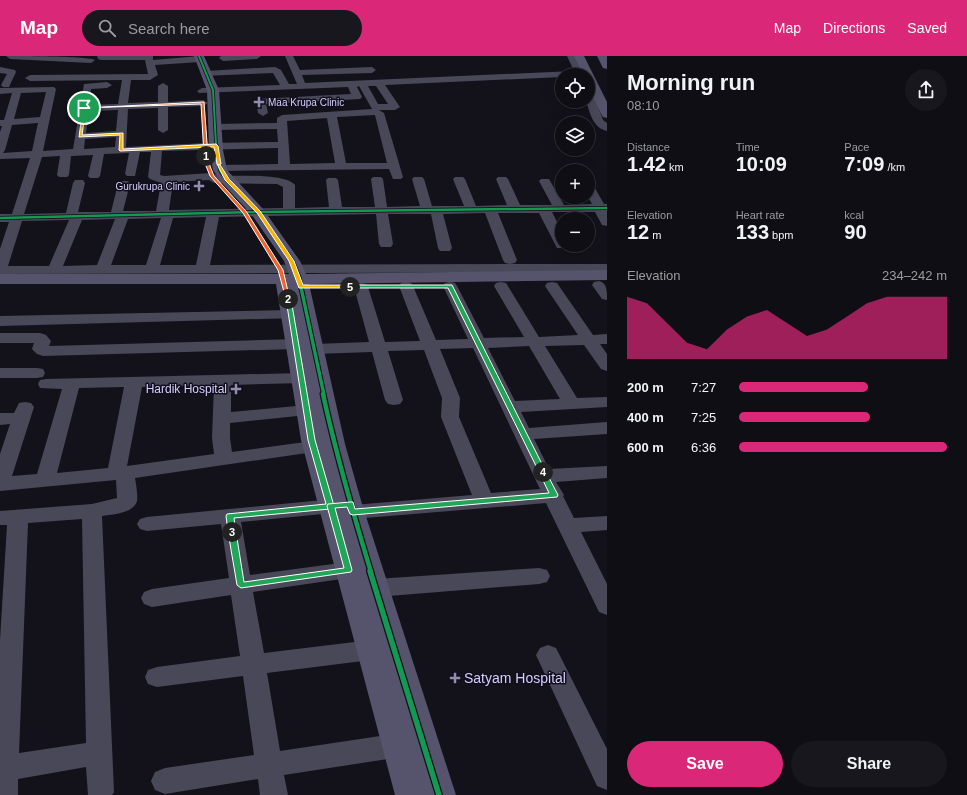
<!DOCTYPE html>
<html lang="en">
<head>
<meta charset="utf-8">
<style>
	body { margin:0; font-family:Helvetica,sans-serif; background:#17171d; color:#f1f3f6; height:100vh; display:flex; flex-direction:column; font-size:15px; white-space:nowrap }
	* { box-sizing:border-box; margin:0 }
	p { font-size:13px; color:#9b9ca0 }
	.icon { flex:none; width:22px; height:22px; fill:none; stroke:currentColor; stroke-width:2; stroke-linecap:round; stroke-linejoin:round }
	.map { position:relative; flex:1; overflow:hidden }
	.sheet { display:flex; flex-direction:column; background:#0e0e14; width:360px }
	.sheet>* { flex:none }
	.fabs { position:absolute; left:555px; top:12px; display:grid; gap:8px }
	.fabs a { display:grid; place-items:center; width:40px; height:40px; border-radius:50%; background:#0e0e14; box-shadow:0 4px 16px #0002,0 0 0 1px #2e2e34; font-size:20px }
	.pin { position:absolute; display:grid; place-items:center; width:34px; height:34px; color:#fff; margin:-17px; border:2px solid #fff; border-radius:50%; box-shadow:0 1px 4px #0007 }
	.km { position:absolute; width:20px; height:20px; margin:-10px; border-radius:50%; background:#222; color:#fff; font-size:11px; line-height:20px; text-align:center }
	.round { display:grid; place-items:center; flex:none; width:42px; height:42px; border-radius:21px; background:#17171d }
	.head { display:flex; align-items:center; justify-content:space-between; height:68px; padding:0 20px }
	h1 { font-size:22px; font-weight:700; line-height:30px }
	.metrics { display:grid; grid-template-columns:repeat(3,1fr); gap:6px; height:68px; padding:4px 20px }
	.metrics div { display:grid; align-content:center }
	.metrics b { font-size:20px; font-weight:700 }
	.metrics small { font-size:11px; font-weight:400 }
	.metrics p { font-size:11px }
	.chart { height:112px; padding:8px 20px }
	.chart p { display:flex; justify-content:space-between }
	.chart svg { width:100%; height:72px; margin-top:4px; fill:#db2777; opacity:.7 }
	.action { display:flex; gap:8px; margin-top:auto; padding:8px 20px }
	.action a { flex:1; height:46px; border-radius:24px; background:#db2777; color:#fff; font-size:16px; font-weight:700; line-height:46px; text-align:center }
	.action a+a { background:#17171d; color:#f1f3f6 }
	ul { padding:0 20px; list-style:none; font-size:13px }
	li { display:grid; grid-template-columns:64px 48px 1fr; align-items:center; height:30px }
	li i { height:10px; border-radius:5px; background:#db2777 }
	header { display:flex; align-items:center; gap:24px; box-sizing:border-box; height:56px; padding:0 20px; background:#db2777; color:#fff }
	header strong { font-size:19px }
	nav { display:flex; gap:22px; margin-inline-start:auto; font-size:14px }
	.search { width:280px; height:36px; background:#17171d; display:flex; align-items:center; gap:10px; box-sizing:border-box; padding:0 14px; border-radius:22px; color:#9b9ca0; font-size:15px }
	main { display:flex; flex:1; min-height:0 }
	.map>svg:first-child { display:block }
</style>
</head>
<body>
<header>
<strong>Map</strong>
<div class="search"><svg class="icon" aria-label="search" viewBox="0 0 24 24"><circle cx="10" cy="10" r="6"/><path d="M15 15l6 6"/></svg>Search here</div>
<nav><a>Map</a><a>Directions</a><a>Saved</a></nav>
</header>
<main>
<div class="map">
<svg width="607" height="739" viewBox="0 0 607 739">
	<rect width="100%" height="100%" fill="#13121a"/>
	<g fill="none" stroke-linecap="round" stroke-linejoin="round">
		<g fill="#494859" fill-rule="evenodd">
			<path d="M6,0C20,0 88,0 95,4L91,7L10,3Z"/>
			<path d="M97,0H153V4L200,0L204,3L200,6L155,9L158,19L150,24H131L128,47L158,46V30L163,27L168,30V46L203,44L208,47L203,50L168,51V74L163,77L158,74V52L128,53L126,91L206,87L278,86L277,73L215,74L210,71L215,68L277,67V62L282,59L372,53L359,30L357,31L362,41L360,43L266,48L268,57L263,60L258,57L256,45L258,43L351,38L348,31L199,37L197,35L202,32L280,29L273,17L203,20L202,18L206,15L275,11L281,14L289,28H297L285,0H293L300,14L372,11L376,14L372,17L302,19L305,27L574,15L567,0H575L583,14L590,15L591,17L590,19H562V21L385,29L400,51L395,54H379L384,57L403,121L401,123H393L389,113L220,115L216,114L214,112L216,110L220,109L278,108V92L162,95L160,119L164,120L212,117L218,120C233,120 286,117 295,129V152L329,151L326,124L328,122H336L338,124L342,151H375L371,123L373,121H381L383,123L387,151L420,150L412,123L414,121H422L424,123L432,150H464L453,123L455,121H463L465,123L476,150L507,149L496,123L498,121H506L508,123L520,149H552L539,125L541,123H549L564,149L592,148L588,141V126L592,127L604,148H607V170L602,169L595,156H552L562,176V189H569L567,192H557L539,157H498L517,204L515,207L510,208H607V216L0,218V193L9,166H0V158H12L30,102L0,103V76L2,70H0V64H4L12,37L0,38V32L54,31L56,33L43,95L73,93L84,28L107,26L112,29L107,32L91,33L89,49L118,48L122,24L30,25L25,22L30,19L148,18L145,4H101L98,3ZM368,30H376L388,48H378ZM46,36L40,61L14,63L21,37ZM118,54L116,75L86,77L89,55ZM375,59L387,107H346L337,61ZM327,62L335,107L290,108L287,65ZM38,67L32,95L3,97L5,94L12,69ZM116,81L115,91L84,93L85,83ZM140,96H151L148,121L150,123L161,127L156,155H123L130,128L128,125H120L118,128L111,156H78L85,127L83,124H75L73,127L66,157L24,158L42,101L60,100L57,119L59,121H67L69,119L71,100L93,99L88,120L90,122H98L100,120L104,98L129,97L125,118L127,120H135ZM209,124L214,127L277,128L283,131V152L169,154L173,126ZM485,157L503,204L505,207L510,208L210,209L219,161L376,158L379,188L381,191H391L393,188L388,158H431L438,192L440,195H450L452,192L443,158ZM206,161L196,209H160L173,162ZM161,162L146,209H111L128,163ZM115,163L97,209L63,210L82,164ZM69,164L49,210H8L22,165Z"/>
			<polygon points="221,0 261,0 257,3 223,5 219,2"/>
			<polygon points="0,11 15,14 16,16 9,31 3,31 1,29 7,18 0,17"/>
			<path d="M588,35L593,38L603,64L607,67V75C593,72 590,57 586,45H588Z"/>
			<path d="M599,225C607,227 607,235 607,244L602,243L592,229L594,226Z"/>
			<path d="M406,226L411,227L413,230L436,284L468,283L443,230L445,227L450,226L455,227L457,230L484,282L524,281L494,230L496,227L501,226L506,227L539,281L578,279L545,230L547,227L552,226L557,227L593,279L607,278V288H600L607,298V315L601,313L584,289L545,290L577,342L607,341V351L521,356L529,372L607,366V378L534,383L549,413L607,410V422L556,426L564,439L563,440L574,462L607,460V474L581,476L607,528V559L599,556L546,447L353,463L346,461L343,456L241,466L250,519L348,506L356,508L359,514L356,520L348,522L253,536L264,597L371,584L379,587L383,594L379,601L371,604L267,617L280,695L407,676L416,680L420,688L416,696L407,700L284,719L288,739H260L258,723L165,738L155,734L151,725L155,716L165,712L254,699L243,620L157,631L148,628L145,621L148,614L157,611L240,600L231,539L152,551L144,548L141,542L144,536L152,533L229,522L221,468L147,475L140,473L137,468L140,463L147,461L343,442L350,444L353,449L472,439L441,361L442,342L424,294L388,295L403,344L400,348L394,349L388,348L385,344L372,296L314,298L308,296L306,293L308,290L314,288L369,286L354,231L356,228L361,227L366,228L368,231L385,286L420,285L399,230L401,227ZM529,290L560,343L515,345L488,292ZM473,292L540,433L491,437L459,361L460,342L440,293Z"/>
			<polygon points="291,254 296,256 299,259 296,262 0,270 0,260"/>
			<polygon points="0,277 40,277 46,279 51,285 49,290 296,283 302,285 304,288 302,291 296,293 43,300 37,298 32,293 34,287 0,287"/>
			<polygon points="0,312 37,312 43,313 45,317 43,321 37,322 0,322"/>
			<path d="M302,317L308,318L310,322L308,326L302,327L231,329V356L307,349L313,350L316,354L313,358L307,359L230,367V382L232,396L327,383L334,385L336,389L334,393L135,422C136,428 138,439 137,445C133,458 113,458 102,460L114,736L112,739H88L86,711L18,723V739H0V584L7,469H0V455L92,448L117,442L116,424L0,435V398L10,368L0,369V357H14L19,347L25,346L31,347L34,351L12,420L37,418L62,333L40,332L38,328L40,324L46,323ZM214,329L212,382L214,398L127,410L142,331ZM124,331L108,412L57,417L79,332ZM82,463L86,687L19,697L28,467Z"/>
			<polygon points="539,512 547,514 550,520 547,526 539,528 376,541 368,538 365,532 368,526 376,523"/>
			<polygon points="548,589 556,592 607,693 607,734 597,730 536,599 540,592"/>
		</g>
		<g fill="#55546c" fill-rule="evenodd">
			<polygon points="194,0 204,0 219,34 223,94 227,114 263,153 300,205 306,218 607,214 607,224 309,228 345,388 362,448 456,739 395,739 301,384 276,228 0,228 0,218 289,218 284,205 252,159 222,127 213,114 209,94 207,34"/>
			<polygon points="574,0 584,0 607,46 607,62 603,61 601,58 588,30 588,19 583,19"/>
			<polygon points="597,0 607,0 607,13 603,12"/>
		</g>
		<defs>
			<polyline id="cycleway-far4" points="199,0 213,34 216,88"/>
			<g id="cycleway-far3">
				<polyline points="216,87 220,114 227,124 258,156 288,199"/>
				<polyline points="0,162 258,156 607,152"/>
			</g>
			<polyline id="cycleway-far2" points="287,198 292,205 299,222 324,339"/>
			<path id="cycleway-far1" d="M323,338C336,398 353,457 371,516"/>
			<polyline id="cycleway" points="370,515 439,739"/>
		</defs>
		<use href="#cycleway-far4" stroke="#110e1d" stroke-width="3.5"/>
		<use href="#cycleway-far3" stroke="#110e1d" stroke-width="4"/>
		<use href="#cycleway-far2" stroke="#110e1d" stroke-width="5.5"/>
		<use href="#cycleway-far1" stroke="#110e1d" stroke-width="7"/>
		<use href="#cycleway" stroke="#110e1d" stroke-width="8"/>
		<use href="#cycleway-far4" stroke="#139951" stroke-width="2"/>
		<use href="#cycleway-far3" stroke="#139951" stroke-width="2.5"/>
		<use href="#cycleway-far2" stroke="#139951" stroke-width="3.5"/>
		<use href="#cycleway-far1" stroke="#139951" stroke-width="4.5"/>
		<use href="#cycleway" stroke="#139951" stroke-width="5.5"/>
	</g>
	<polygon fill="#f0652b" stroke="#fff" points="204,46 208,100 206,102 204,100 201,48 83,52"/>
	<polygon fill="#f0652b" stroke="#fff" points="206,99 208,100 210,110 214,120 246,155 283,214 290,244 286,243 278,214 243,157 210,120 206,110 204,100"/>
	<polygon fill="#22a559" stroke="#fff" points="288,242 291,243 315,384 334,450 330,453 234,462 236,476 232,479 228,476 226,460 227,458 326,448 308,384 286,243"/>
	<polygon fill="#22a559" stroke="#fff" points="543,413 546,416 558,439 557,441 353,459 350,458 347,451 335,452 352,514 351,516 241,532 237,529 228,476 230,474 235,474 236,476 244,526 344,512 327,450 328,448 350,446 353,446 355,453 549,437 539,416"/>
	<polygon fill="#22a559" stroke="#fff" points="350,229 452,229 546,416 545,417 543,418 539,416 448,232 349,232 348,231"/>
	<polygon fill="#f5b400" stroke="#fff" points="219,107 229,123 260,155 294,205 303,229 350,229 353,231 352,232 299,232 289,205 257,157 225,124 217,108"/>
	<polygon fill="#f5b400" stroke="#fff" points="84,51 86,52 82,79 123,77 123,93 216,88 218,90 221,108 219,109 217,108 214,91 120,95 119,94 120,79 79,81 83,52"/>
	<g fill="#918dac" stroke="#110e1d" stroke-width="1.5">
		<path d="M257 40h4v4h4v4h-4v4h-4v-4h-4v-4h4z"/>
		<path d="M197 124h4v4h4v4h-4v4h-4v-4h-4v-4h4z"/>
		<path d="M234 327h4v4h4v4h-4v4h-4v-4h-4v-4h4z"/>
		<path d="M453 616h4v4h4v4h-4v4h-4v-4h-4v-4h4z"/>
	</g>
	<g text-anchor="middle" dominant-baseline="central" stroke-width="3" stroke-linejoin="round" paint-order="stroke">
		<g font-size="10" fill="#d5cffa" stroke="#110e1d" text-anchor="start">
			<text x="268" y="46">Maa Krupa Clinic</text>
			<text x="190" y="130" text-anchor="end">Gurukrupa Clinic</text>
		</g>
		<g font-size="12" fill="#d5cffa" stroke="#110e1d" text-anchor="end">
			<text x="227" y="333">Hardik Hospital</text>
		</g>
		<g font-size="14" fill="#d5cffa" stroke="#110e1d" text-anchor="start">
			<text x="464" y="622">Satyam Hospital</text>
		</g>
	</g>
</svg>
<div class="fabs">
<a><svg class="icon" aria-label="locate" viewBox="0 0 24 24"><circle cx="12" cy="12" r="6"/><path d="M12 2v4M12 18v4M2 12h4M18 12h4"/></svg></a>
<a><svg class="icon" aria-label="layers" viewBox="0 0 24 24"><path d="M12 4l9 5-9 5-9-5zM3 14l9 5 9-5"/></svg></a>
<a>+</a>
<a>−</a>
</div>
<div class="pin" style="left:84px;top:52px;background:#1e9e55"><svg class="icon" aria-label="arrive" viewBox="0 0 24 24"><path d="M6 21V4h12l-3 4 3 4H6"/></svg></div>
<b class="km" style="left:206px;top:100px">1</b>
<b class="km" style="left:288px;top:243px">2</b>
<b class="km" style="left:232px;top:476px">3</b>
<b class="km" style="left:543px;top:416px">4</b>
<b class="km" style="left:350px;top:231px">5</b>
</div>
<section class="sheet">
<div class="head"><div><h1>Morning run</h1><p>08:10</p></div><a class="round"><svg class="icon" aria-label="share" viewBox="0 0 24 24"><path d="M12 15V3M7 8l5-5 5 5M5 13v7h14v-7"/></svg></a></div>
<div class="metrics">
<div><p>Distance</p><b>1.42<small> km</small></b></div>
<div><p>Time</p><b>10:09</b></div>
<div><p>Pace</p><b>7:09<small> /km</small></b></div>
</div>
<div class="metrics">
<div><p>Elevation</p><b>12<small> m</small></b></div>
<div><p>Heart rate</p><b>133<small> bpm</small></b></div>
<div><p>kcal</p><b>90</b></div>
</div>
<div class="chart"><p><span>Elevation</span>234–242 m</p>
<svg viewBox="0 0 160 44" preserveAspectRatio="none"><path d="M0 44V6L10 10L20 22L30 34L40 38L50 26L60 18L70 14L80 22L90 30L100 26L110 18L120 10L130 6L140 6L150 6L160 6V44z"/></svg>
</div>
<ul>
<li><b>200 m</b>7:27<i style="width:62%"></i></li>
<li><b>400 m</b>7:25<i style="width:63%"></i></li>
<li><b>600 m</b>6:36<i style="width:100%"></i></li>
</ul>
<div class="action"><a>Save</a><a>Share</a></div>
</section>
</main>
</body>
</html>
